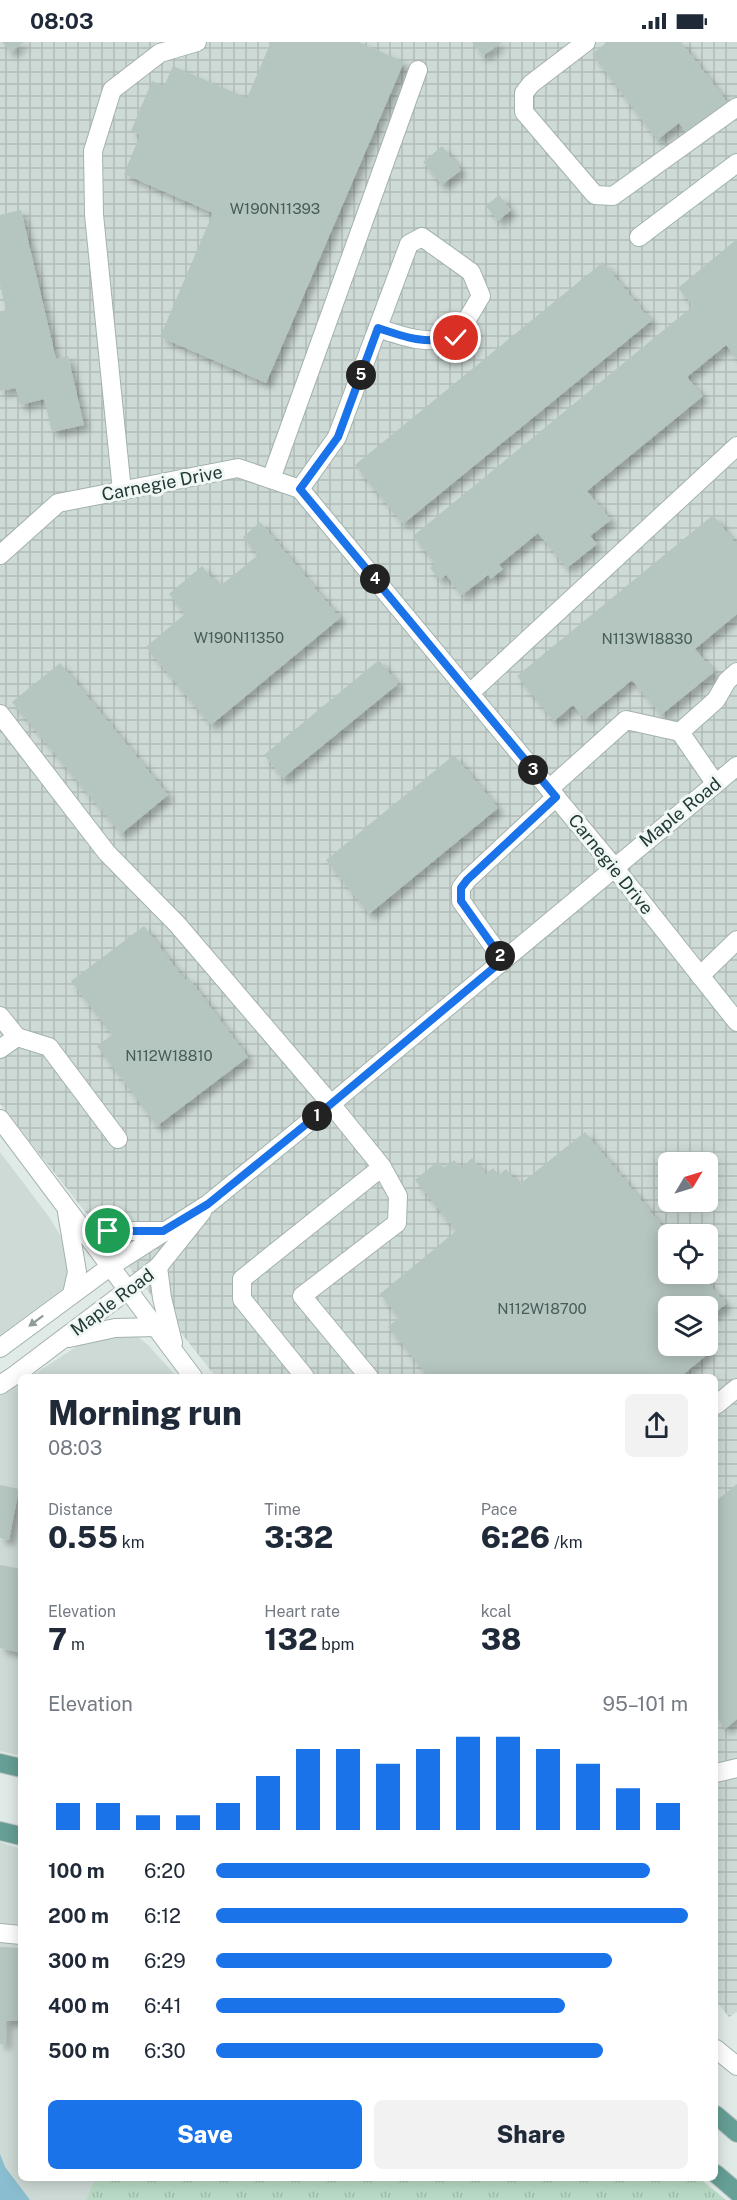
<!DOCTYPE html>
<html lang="en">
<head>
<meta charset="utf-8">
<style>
	body { margin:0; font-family:"Public Sans",sans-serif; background:#f2f2f3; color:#1f2937; height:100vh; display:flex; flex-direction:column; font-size:22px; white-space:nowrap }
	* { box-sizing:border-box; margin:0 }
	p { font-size:20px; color:#747a83 }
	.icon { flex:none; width:33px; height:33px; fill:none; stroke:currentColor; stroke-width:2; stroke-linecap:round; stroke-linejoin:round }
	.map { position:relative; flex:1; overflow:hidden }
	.drawer { position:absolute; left:18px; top:1332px; width:700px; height:807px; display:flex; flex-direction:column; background:#fff; border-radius:9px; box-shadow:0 3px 15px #0003 }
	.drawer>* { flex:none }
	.needle { width:39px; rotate:52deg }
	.fabs { position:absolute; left:658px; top:1110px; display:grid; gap:12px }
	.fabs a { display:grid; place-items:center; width:60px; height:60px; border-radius:9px; background:#fff; box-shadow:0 3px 15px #0003; font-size:30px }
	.pin { position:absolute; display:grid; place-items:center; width:51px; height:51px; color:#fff; margin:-26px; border:3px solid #fff; border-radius:50%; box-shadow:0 2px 6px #0007 }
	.km { position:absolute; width:30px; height:30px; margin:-15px; border-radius:50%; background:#222; color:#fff; font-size:16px; line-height:30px; text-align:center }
	.round { display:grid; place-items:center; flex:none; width:63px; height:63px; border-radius:9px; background:#f2f2f3 }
	.summary { display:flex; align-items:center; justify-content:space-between; height:102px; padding:0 30px }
	h1 { font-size:33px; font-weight:800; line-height:45px }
	.figures { display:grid; grid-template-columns:repeat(3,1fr); gap:9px; height:102px; padding:6px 30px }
	.figures div { display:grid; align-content:center }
	.figures b { font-size:30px; font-weight:800 }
	.figures small { font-size:16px; font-weight:400 }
	.figures p { font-size:16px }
	.chart { height:168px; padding:12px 30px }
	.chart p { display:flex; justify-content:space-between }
	.chart svg { width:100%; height:108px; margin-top:6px; stroke:#1a73e8; stroke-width:6 }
	.action { display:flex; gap:12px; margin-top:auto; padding:12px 30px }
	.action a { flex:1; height:69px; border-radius:9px; background:#1a73e8; color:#fff; font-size:24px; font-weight:800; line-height:69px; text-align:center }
	.action a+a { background:#f2f2f3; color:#1f2937 }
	ul { padding:0 30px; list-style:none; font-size:20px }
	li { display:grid; grid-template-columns:96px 72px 1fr; align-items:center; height:45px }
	li i { height:15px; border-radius:8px; background:#1a73e8 }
	.status { display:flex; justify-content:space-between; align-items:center; height:42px; padding:0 30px; background:#fff; direction:ltr }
	.status svg { height:16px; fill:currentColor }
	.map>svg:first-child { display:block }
</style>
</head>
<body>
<div class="status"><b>08:03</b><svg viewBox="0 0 49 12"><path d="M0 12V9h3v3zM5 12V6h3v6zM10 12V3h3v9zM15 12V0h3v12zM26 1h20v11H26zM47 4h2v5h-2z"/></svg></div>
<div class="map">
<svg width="737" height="2158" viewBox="0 0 737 2158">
	<defs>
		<pattern id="industrial-grid" width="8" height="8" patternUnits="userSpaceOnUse" patternTransform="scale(1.5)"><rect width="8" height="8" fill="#cedad6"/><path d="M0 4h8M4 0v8" fill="none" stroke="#b1bcb8"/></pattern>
		<pattern id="park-tufts" width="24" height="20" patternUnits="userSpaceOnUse" patternTransform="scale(1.5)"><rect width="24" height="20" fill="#b9dbc5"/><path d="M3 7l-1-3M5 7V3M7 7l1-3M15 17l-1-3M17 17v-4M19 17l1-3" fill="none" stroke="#9fbdaa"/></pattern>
		<filter id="shadow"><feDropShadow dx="5.5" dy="5.5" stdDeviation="3" flood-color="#0004"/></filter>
	</defs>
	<rect width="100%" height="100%" fill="#e0eae7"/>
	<g fill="#cedad6">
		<polygon points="0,1110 49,1175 63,1198 69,1229 66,1243 61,1248 0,1293"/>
		<polygon points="123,1292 138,1295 148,1303 177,1335 30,1335 79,1303 107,1293"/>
		<polygon points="21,1341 21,1714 0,1709 0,1354"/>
		<polygon points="0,1800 21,1807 21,2136 95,2136 86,2158 0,2158"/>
	</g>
	<path fill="url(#industrial-grid)" fill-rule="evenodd" d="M0,0H737V1970L729,1975L716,1959V1335H216L0,1062ZM669,1120H708V1160H669ZM669,1192H708V1232H669ZM669,1264H708V1304H669Z"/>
	<polygon fill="url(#park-tufts)" points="95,2136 204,2136 229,2139 230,2136 699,2136 726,2158 86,2158"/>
	<polygon fill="#89bdcf" points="0,2112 5,2125 30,2158 0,2158"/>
	<g fill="#b5c5c0" filter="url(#shadow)">
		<polygon points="2,0 24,0 11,10"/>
		<polygon points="271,0 359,0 404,20 266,341 160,295 213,171 124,132 140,93 131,89 152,39 164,44 173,24 247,56"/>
		<polygon points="472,0 502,0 483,14"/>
		<polygon points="607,0 681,0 728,61 687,92 679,81 657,98 592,12"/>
		<polygon points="442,104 461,128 442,143 423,120"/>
		<polygon points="499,153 511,168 498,179 486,164"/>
		<polygon points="21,168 56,317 68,314 84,383 52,390 44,357 20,363 16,346 0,349 0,270 6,268 0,242 0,173"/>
		<polygon points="737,197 737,317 726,303 687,335 703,354 587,449 611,478 590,494 597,502 567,526 538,491 499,523 503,527 491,537 488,533 462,553 446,533 440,538 430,526 435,521 413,494 693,264 678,246"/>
		<polygon points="603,220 651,279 403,482 355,423"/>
		<polygon points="713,473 737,503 737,572 695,607 714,630 661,673 632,638 585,677 573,663 554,679 517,634"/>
		<polygon points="260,480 340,576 211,683 146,605 185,572 169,552 202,524 219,545 258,513 243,495"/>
		<polygon points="379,618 398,642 283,736 264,713"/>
		<polygon points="60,621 168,753 121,792 12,660"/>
		<polygon points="454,713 498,766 369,872 326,818"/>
		<polygon points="144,884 185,938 188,935 248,1015 157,1084 97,1004 112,993 71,939"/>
		<polygon points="585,1090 669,1192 669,1232 701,1232 726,1262 708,1276 708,1264 669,1264 669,1304 703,1304 709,1311 680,1335 623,1335 620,1331 615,1335 429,1335 388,1285 399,1276 380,1252 456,1189 415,1138 438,1119 444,1126 454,1118 461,1126 472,1116 485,1132 493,1126 499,1133 506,1127 519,1143"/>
		<polygon points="737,1442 737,1677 725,1687 716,1674 716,1459"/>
		<polygon points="0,1443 19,1447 9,1498 0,1496"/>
		<polygon points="0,1523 21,1527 21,1611 0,1606"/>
		<polygon points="0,1905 21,1906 21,1979 6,1979 5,2002 0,2002"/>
	</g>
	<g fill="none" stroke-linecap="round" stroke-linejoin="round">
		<defs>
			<g id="minor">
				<polyline points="586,0 531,42 524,51 524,70 595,153 613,154 737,65"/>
				<polyline points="639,195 737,121"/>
				<polyline points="271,437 418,28"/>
				<path d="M300,447L337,395L409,202L422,195L471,230L481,254L456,296C426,302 407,296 378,286"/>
				<polyline points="122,449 94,173 93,109 112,48 160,11 197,0"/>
				<polyline points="0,513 58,461 238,426 300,447 614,825 737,980"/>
				<polyline points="470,651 737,404"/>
				<polyline points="0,672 107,811 177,882 331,1062 382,1125 398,1154 397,1181 302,1254 369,1335"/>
				<polyline points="680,690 715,741"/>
				<polyline points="549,747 626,678 680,690 716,658 727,639 737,630"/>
				<polyline points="503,918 461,859 461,846 467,838 556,755"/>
				<polyline points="700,934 737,898"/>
				<polyline points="0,974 17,995 0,1007"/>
				<polyline points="17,995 49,1005 118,1097"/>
				<polyline points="0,1077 193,1335"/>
				<polyline points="67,1170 77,1230 72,1252"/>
				<polyline points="80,1185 108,1189 163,1189"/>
				<polyline points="158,1225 162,1256 173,1301"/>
				<polyline points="69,1296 115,1286 155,1285"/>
				<polyline points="0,1306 111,1224 208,1162 331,1062 737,724"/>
				<polyline points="305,1335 242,1257 242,1237 382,1125"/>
				<polyline points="0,1343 15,1333 158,1225 202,1170"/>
				<polyline points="716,1363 737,1346"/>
				<polyline points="716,1731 737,1726"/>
				<polyline points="0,1891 21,1893"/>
				<polyline points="716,2007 737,2024"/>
			</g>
			<g id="major">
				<polyline points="0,1721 21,1726"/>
				<polyline points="0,1789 21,1794"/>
				<polyline points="716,2073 737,2091"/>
				<polyline points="716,2132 737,2150"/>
			</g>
		</defs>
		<use href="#minor" stroke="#a3b2ae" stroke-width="20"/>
		<use href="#major" stroke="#bcc4c3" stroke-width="20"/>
		<use href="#minor" stroke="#fff" stroke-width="18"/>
		<use href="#major" stroke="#659f95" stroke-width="18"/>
	</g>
	<defs><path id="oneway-solid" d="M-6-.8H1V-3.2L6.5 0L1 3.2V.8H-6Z" transform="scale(1.5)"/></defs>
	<use fill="#909c9a" href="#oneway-solid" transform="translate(36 1279) rotate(143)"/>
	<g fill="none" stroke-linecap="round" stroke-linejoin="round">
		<defs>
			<path id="route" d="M108,1189H163L208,1162L331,1062L503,918L461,859V846L467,838L556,755L300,447L338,395L378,286C407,296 425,302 456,296"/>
		</defs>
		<use href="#route" stroke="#fff" stroke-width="12"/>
		<use href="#route" stroke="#1a73e8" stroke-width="8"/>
	</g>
	<g text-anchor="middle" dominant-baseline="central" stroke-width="6" stroke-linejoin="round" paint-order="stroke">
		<g font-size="15" fill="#465d58">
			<text x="275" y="166">W190N11393</text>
			<text x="239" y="595">W190N11350</text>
			<text x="647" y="596">N113W18830</text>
			<text x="169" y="1013">N112W18810</text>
			<text x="542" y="1266">N112W18700</text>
		</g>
		<g font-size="18" fill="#213a36" stroke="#f0f7f4">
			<text transform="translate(162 441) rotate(-11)">Carnegie Drive</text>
			<text transform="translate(680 770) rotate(-39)">Maple Road</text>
			<text transform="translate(611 822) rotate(51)">Carnegie Drive</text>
			<text transform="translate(112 1260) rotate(-37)">Maple Road</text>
		</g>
	</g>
</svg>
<div class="fabs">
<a><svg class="needle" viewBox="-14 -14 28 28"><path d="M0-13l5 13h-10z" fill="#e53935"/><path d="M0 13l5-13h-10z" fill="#747a83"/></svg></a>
<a><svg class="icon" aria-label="locate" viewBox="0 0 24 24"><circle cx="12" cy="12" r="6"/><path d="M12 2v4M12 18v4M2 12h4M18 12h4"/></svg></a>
<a><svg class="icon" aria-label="layers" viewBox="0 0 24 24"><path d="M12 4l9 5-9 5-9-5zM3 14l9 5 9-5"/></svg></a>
</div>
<div class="pin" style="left:108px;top:1189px;background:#1e9e55"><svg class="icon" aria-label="arrive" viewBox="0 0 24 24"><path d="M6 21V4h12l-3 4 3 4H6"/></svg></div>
<div class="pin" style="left:456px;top:296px;background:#d93025"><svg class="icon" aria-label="check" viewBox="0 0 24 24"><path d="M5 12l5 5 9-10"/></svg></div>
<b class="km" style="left:317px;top:1074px">1</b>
<b class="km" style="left:500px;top:914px">2</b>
<b class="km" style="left:533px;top:728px">3</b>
<b class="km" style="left:375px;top:537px">4</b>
<b class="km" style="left:361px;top:333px">5</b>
<section class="drawer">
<div class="summary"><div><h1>Morning run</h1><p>08:03</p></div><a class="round"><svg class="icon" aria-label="share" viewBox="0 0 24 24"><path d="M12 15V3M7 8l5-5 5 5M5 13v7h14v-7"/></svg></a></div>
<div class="figures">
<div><p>Distance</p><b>0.55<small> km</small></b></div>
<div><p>Time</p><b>3:32</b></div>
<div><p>Pace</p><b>6:26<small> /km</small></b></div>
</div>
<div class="figures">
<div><p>Elevation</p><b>7<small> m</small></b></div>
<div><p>Heart rate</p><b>132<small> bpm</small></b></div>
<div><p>kcal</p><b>38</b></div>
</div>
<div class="chart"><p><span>Elevation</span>95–101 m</p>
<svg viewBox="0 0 160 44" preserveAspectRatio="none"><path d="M5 44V33M15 44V33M25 44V38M35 44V38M45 44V33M55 44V22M65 44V11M75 44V11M85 44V17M95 44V11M105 44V6M115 44V6M125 44V11M135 44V17M145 44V27M155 44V33"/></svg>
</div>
<ul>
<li><b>100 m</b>6:20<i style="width:92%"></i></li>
<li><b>200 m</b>6:12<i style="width:100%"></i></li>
<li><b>300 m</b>6:29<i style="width:84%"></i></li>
<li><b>400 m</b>6:41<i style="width:74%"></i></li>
<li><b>500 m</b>6:30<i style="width:82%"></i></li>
</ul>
<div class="action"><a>Save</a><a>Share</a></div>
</section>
</div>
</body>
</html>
